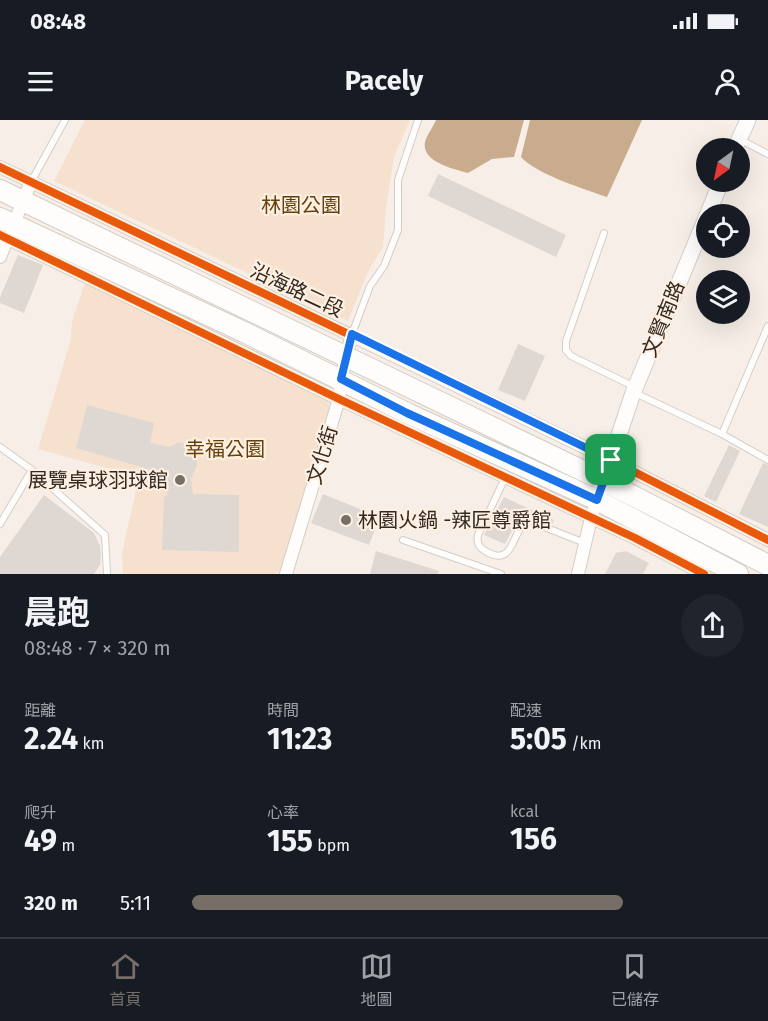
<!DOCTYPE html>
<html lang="zh-TW">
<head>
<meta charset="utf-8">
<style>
	body { margin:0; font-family:"Fira Sans","Noto Sans TC",sans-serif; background:#20242c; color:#f1f3f6; height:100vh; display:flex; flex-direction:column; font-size:22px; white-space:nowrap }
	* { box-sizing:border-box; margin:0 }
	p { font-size:20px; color:#9ea1a6 }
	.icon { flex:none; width:33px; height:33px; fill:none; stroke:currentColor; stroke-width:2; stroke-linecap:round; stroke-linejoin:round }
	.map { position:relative; height:454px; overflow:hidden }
	.side { display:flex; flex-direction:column; background:#171b24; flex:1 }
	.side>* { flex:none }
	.needle { width:39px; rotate:213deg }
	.tools { position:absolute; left:696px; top:18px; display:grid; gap:12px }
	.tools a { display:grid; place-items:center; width:54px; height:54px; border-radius:50%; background:#171b24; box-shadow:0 6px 24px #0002; font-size:30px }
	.pin { position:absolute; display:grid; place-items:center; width:51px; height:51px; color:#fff; margin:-26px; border-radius:12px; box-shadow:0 3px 9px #0006 }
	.round { display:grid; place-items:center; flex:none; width:63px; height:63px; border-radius:32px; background:#20242c }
	.overview { display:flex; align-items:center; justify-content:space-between; height:102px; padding:0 24px }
	h1 { font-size:33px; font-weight:700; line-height:45px }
	.stats { display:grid; grid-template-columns:repeat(3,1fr); gap:9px; height:102px; padding:6px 24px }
	.stats div { display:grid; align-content:center }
	.stats b { font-size:30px; font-weight:700 }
	.stats small { font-size:16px; font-weight:400 }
	.stats p { font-size:16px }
	ul { padding:0 24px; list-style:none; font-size:20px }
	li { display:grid; grid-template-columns:96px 72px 1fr; align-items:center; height:45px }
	li i { height:15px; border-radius:8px; background:#766e67 }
	.status { display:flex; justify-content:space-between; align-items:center; height:42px; padding:0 30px; background:#171b24; direction:ltr }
	.status svg { height:16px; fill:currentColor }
	header { display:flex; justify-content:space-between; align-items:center; height:78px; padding:0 24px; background:#171b24; font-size:27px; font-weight:700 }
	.menu { display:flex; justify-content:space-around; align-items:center; height:84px; border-top:2px solid #363941; background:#171b24; font-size:16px; color:#9ea1a6 }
	.menu a { display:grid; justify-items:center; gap:3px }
	.menu .current { color:#766e67 }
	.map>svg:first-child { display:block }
</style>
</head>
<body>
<div class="status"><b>08:48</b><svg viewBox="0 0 49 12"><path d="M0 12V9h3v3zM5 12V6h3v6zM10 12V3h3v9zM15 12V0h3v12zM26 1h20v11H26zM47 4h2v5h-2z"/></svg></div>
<header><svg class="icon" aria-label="menu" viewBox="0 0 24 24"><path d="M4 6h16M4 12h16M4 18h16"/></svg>Pacely<svg class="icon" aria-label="person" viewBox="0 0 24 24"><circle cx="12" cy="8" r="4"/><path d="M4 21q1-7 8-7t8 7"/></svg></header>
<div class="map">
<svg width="768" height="454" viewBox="0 0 768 454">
	<rect width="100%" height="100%" fill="#f7efe7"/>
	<g fill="#f5e1ce">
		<polygon points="85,0 410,0 394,37 386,88 383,127 368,152 348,201 54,61"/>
		<polygon points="85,163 324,276 329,282 330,295 280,451 275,454 123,454 122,433 139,357 38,329 71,219 72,201"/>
	</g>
	<g fill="#c9ac8e">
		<path d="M436,0H524L514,37L492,39L468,53C454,49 421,42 425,22C427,15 433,7 436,0Z"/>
		<path d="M530,0H642L607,77C584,69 536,54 521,37Z"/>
	</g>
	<g fill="#dfd8d2">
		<polygon points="438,54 566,115 556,137 428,76"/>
		<polygon points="18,135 43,145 24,193 0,183 0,177"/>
		<polygon points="518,224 545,236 525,281 498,270"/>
		<polygon points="87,285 154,303 150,323 170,327 177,323 184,323 192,329 197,336 197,345 191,359 193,374 239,375 239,432 162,430 164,376 167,377 168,360 161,349 155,351 76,328"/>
		<polygon points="729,325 740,331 716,382 704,376"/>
		<polygon points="763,343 768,345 768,407 739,394"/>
		<polygon points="323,374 380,397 369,425 311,403"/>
		<polygon points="44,375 94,413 100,426 101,435 100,445 94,454 0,454 0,437"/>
		<polygon points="504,377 521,385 554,400 552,404 531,396 526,396 517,404 516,403 505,424 484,415"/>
		<polygon points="376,431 439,451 438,454 370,454"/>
		<polygon points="626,431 649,443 643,454 605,454 616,433"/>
	</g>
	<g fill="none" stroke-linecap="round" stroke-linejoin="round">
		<defs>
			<g id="service">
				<polyline points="739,19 768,34"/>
				<polyline points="31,62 65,0"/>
				<polyline points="604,113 566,221 566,230 571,236 635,267"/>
				<polyline points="352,214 370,166 384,146 398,110 398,60 418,0"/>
				<polyline points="635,273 722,314 768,340"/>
				<polyline points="722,314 768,206"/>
				<polyline points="0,327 32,350 105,415 107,454"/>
				<path d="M505,358L478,415C477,420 477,424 481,428C485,431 490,434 494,435C515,441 513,406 529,401L585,423"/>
				<polyline points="0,404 32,350"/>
				<polyline points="403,420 501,454"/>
			</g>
			<g id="minor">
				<polyline points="0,47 611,340 768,420"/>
				<polyline points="0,115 339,279 635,418 704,454"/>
				<polyline points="0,137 31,62"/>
				<polyline points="286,454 339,279 341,259 352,214"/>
				<polyline points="578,454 591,398 597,380"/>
			</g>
			<g id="tertiary">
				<polyline points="735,28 748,0"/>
				<polyline points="601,369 633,273 721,62"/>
			</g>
			<g id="primary">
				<polyline points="0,70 604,361 768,445"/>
				<polyline points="0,98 244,212 407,293 597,380 738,454"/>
			</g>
		</defs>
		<use href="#service" stroke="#d4cdc7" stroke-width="8"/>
		<use href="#minor" stroke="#d4cdc7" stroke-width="14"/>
		<use href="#tertiary" stroke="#d4cdc7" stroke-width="17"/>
		<use href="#primary" stroke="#d4cdc7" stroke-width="22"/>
		<use href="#service" stroke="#fefdfb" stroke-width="6"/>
		<use href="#minor" stroke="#fefdfb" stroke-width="12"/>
		<use href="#tertiary" stroke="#fefdfb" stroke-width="15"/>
		<use href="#primary" stroke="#fefdfb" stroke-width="20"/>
		<defs>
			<g id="cycleway">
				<polyline points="0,47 611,340 768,420"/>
				<polyline points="0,115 339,279 635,418 704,454"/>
			</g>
		</defs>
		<use href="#cycleway" stroke="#feefe0" stroke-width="11"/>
		<use href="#cycleway" stroke="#e8590c" stroke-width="8"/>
	</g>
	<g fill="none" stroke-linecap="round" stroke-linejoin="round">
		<defs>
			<polygon id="route" points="352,214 611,340 597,380 407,293 341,259"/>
		</defs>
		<use href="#route" stroke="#fff" stroke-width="12"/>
		<use href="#route" stroke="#1a73e8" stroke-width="8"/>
	</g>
	<g fill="#766e67" stroke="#feefe0" stroke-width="2">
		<circle cx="180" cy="360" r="6"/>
		<circle cx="346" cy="400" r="6"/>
	</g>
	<g text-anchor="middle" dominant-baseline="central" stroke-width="4.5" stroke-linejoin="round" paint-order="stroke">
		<g font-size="20" fill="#65400e" stroke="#feefe0">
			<text x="301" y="85">林園公園</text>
			<text x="225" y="329">幸福公園</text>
		</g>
		<g font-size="20" fill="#302922" stroke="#feefe0">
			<text transform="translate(297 170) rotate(25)">沿海路二段</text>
			<text transform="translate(663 199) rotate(-68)">文賢南路</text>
			<text transform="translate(322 335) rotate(-73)">文化街</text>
		</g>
		<g font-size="20" fill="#302922" stroke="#feefe0" text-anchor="end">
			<text x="168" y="360">展覽桌球羽球館</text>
			<text x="358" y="400" text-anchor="start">林園火鍋 -辣匠尊爵館</text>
		</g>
	</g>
</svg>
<div class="tools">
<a><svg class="needle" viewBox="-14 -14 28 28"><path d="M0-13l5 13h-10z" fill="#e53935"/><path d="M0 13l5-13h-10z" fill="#9ea1a6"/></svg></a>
<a><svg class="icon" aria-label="locate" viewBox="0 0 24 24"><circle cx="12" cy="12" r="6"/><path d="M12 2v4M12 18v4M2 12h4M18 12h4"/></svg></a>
<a><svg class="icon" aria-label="layers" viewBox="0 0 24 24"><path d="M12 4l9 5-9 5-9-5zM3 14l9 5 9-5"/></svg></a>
</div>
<div class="pin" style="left:611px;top:340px;background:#1e9e55"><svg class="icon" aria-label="arrive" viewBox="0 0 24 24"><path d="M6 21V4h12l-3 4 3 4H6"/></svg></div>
</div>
<section class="side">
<div class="overview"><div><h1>晨跑</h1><p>08:48 · 7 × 320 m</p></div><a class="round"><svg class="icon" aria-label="share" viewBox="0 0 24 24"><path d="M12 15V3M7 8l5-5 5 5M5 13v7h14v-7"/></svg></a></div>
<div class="stats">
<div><p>距離</p><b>2.24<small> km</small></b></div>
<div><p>時間</p><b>11:23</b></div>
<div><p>配速</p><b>5:05<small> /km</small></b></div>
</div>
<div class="stats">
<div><p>爬升</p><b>49<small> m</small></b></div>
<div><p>心率</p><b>155<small> bpm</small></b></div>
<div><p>kcal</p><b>156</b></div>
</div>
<ul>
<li><b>320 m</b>5:11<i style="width:78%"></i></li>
</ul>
</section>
<nav class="menu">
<a class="current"><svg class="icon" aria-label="home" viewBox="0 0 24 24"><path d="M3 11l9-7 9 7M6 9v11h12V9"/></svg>首頁</a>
<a><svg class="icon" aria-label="map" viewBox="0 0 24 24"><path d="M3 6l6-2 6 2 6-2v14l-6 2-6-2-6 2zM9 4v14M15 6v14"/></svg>地圖</a>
<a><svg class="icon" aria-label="saved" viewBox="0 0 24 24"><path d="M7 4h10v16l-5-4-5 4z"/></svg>已儲存</a>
</nav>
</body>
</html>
